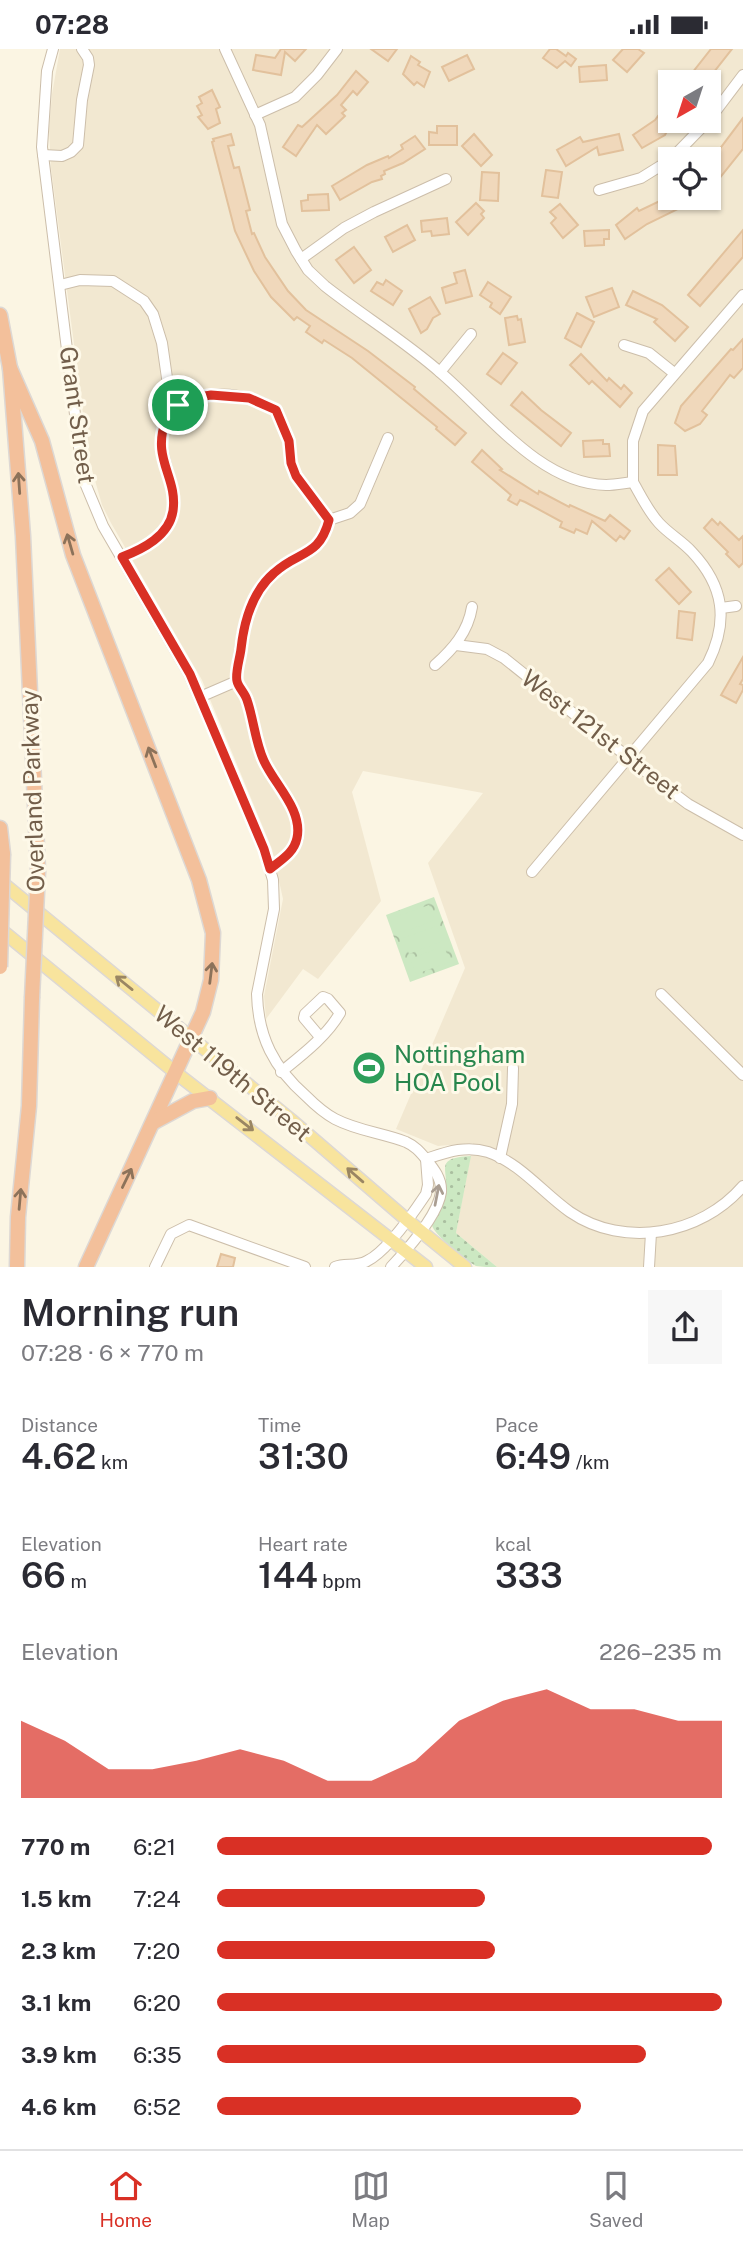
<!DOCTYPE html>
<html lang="en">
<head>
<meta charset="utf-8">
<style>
	body { margin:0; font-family:"Public Sans",sans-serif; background:#f7f7f7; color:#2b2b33; height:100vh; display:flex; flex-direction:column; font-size:26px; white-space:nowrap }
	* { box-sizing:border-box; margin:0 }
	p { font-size:23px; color:#7c7c81 }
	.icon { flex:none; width:38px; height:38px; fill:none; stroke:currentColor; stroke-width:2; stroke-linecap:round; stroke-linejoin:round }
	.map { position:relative; height:1218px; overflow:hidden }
	.drawer { display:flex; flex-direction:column; background:#fff; flex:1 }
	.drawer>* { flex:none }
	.needle { width:46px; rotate:219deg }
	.buttons { position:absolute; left:658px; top:21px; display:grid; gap:14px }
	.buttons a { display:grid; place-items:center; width:63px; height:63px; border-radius:0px; background:#fff; box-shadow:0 2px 5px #0004; font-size:35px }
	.pin { position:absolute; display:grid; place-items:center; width:60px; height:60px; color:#fff; margin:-30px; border:4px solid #fff; border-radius:50%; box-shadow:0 2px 7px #0007 }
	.round { display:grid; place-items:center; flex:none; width:74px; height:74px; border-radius:0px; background:#f7f7f7 }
	.overview { display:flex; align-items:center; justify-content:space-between; height:119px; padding:0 21px }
	h1 { font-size:38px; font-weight:600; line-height:52px }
	.stats { display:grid; grid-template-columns:repeat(3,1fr); gap:10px; height:119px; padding:7px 21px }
	.stats div { display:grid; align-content:center }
	.stats b { font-size:35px; font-weight:600 }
	.stats small { font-size:19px; font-weight:400 }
	.stats p { font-size:19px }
	.chart { height:196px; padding:14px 21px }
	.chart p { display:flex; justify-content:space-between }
	.chart svg { width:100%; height:126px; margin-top:7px; fill:#d93025; opacity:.7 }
	ul { padding:0 21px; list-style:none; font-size:23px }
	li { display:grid; grid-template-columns:112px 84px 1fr; align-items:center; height:52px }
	li i { height:18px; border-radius:9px; background:#d93025 }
	.status { display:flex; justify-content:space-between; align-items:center; height:49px; padding:0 35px; background:#fff; direction:ltr }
	.status svg { height:19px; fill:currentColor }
	.menu { display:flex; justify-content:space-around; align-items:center; height:98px; border-top:2px solid #e1e1e2; background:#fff; font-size:19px; color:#7c7c81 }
	.menu a { display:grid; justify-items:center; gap:4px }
	.menu .current { color:#d93025 }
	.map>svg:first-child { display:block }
</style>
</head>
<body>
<div class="status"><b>07:28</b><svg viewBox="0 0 49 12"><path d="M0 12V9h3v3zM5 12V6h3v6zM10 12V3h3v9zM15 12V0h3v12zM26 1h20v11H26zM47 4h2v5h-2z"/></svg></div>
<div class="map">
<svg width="743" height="1218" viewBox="0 0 743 1218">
	<defs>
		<pattern id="grass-dots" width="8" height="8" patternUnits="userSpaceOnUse" patternTransform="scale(1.75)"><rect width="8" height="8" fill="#cce8c2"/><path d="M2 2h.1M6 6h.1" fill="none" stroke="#aabfa0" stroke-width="1.8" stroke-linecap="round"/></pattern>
		<pattern id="park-crowns" width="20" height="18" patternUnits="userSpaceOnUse" patternTransform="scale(1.75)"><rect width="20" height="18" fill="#cce8c2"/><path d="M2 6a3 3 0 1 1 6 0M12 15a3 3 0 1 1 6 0" fill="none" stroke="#aabfa0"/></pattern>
	</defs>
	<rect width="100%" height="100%" fill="#fbf5e3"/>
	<path fill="#f2e8d1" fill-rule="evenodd" d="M60,0H743V1218H497L456,1184L473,1094L438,1097L396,1080L465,919L428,814L483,744L363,722L352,743L381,852L318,930L303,920L266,970L264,947L283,850L272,800L202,631L111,474L102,456L89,410L51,119L49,80L52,45ZM670,33H709V72H670ZM670,110H709V149H670Z"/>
	<path fill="url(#grass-dots)" d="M471,1107L456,1184L497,1218C491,1218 481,1218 476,1217C467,1212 433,1185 432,1176C431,1166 443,1156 445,1146C451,1121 431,1109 471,1107Z"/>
	<polygon fill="url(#park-crowns)" points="434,848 459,915 410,933 386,866"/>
	<g fill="#cce8c2">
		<polygon points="429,856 435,871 401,884 395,868"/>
		<polygon points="437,877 442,892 409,905 403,889"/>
		<polygon points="444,897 450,913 416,925 410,910"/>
	</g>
	<g fill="#f0d8bb" stroke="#e2c19c" stroke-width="2">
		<polygon points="281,0 306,0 295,12 285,3 281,26 253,21 256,6 275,9"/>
		<polygon points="371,0 397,0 388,12"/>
		<polygon points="550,0 556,0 566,7 568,4 576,10 571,17 565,12 557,19 543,9"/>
		<polygon points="623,0 638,0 644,4 627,23 613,11"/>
		<polygon points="711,0 732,0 706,33 685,33"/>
		<polygon points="467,6 474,20 449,32 442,18"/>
		<polygon points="411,7 420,13 418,16 430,23 424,38 417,33 414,36 403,25"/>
		<polygon points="606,16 607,31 580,33 579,18"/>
		<polygon points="356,22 368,33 357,46 353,42 341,56 346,61 342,64 345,67 326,85 317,76 296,107 283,98 298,76 302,78 337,46"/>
		<polygon points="212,41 220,58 216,60 220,74 208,80 198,68 202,66 197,57 202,54 199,48"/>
		<polygon points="670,51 670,76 665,86 642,99 633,86 655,71"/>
		<polygon points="743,69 743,100 718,131 718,136 709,128 709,118 715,111 713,109"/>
		<polygon points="437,77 457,77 457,96 429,96 429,83 437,84"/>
		<polygon points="231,85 234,96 228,97 234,119 239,118 250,161 246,162 252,185 254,184 265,208 288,242 306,261 368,302 415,338 414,340 466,384 455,396 436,380 437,378 352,309 324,291 322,294 306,283 310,277 297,268 294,271 271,248 254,222 235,182 212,93 214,92 213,90"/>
		<polygon points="474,85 492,106 481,117 462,97"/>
		<polygon points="619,85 623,101 599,106 597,98 566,117 557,101 580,88 583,93"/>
		<polygon points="415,87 425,100 403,114 384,122 385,125 381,127 382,130 372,133 340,151 332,137 367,116 388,107 389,109 403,100 401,96"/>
		<polygon points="546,121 562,123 558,149 542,147"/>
		<polygon points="482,123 499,124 498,152 480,151"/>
		<polygon points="328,145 329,161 302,162 301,152 308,151 308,146"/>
		<polygon points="666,149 693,149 678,160 647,175 625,190 616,176 637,159 639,162"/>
		<polygon points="476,154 484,162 481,165 484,169 468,186 456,173"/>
		<polygon points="560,155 578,176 563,189 551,174 556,169 550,163"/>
		<polygon points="447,169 449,185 432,187 431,182 422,183 421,172"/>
		<polygon points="407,176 415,191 393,203 385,188"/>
		<polygon points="609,181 609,190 604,190 604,196 585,197 584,182"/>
		<polygon points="743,181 743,208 700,257 688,246"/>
		<polygon points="354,198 371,221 354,234 336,211"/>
		<polygon points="465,221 472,247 446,254 442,239 457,234 454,224"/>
		<polygon points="386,231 402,242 393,256 371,242 377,233 383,236"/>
		<polygon points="488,233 511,248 500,265 490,258 492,254 480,246"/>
		<polygon points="612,239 619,258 594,268 586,248"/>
		<polygon points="633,242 662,256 688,278 675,292 654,273 657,270 626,256"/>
		<polygon points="430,248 440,265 433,269 427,280 421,284 409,260"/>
		<polygon points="577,264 594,273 581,298 565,289"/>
		<polygon points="517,267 518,271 521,270 525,293 509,296 505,269"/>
		<polygon points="743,290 743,319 734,329 730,326 720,339 702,362 707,366 700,375 685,382 675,374 681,357 731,300 733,301"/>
		<polygon points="503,304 517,314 501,335 487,325"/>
		<polygon points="581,305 607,332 609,329 621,340 624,336 632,344 620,358 592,332 589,335 570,316"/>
		<polygon points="522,343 541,361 571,384 561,397 511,356"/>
		<polygon points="603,391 603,395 609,395 610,407 584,408 583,392"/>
		<polygon points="658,396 675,397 677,426 658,426"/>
		<polygon points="482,401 502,420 500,421 538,445 539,442 569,458 570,456 605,472 610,466 630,482 624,490 620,487 616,492 592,472 587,485 576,480 574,484 560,478 562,473 525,453 520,451 517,456 508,451 511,446 472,413"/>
		<polygon points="712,470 718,476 720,473 739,491 743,487 743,514 739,518 726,505 728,503 704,479"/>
		<polygon points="669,519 691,543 679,555 656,531"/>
		<polygon points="679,562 695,564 692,591 677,589"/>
		<polygon points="743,608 743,630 740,635 743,636 743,641 736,654 721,646"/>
		<polygon points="221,1205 235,1209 233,1218 217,1218"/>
	</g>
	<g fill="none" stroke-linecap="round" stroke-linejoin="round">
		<defs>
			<g id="minor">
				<path d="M53,0L47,22L42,98L81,414L85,434L103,477L189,625L264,800L273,831L274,860L257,945C258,988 274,1019 306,1047C315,1056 324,1064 335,1070C358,1082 383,1084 406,1093C415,1097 420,1103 426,1110C434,1120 442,1130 441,1143C438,1167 407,1201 391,1218"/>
				<path d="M225,0L260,76L282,175L296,202L308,221L325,237C363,267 405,292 441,324C488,364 540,435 606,436C615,436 624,434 633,433C641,447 648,462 659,474C669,485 682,492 692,503C724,537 729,572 708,614L532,823"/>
				<polyline points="255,66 295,48 317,26 337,0"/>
				<polyline points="709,71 743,26"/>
				<polyline points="43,106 62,107 71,103 78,96 82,51 89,16 88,9 82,0"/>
				<polyline points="671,110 708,72"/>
				<polyline points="599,141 641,129 670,111"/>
				<polyline points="301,210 344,179 374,163 446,130"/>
				<polyline points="60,236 80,231 113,232 144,252 153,265 162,294 167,329 178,356"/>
				<polyline points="624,296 649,304 674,324"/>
				<polyline points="440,323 471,285"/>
				<polyline points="633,433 633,392 643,362 743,246"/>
				<polyline points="329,471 350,464 360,455 388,389"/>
				<path d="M122,507C141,501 160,492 169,473C188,436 140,395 174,360C181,353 193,348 203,347C228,343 254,348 276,361L289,392L291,414L296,427L329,471"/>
				<polyline points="721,559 736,557"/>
				<polyline points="456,596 487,600 504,609 664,737 688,755 743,786"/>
				<path d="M435,616C453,600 468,583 472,558"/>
				<polyline points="200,648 237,632"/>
				<path d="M270,820C281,811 294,803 298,789C303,761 274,736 264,712C254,693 254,671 247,651C245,644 238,638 237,632C235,624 239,609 240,600C244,571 254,539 278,520C303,501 320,506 329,471"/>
				<polyline points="661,945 743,1026"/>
				<path d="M281,1023C302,1006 327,987 340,964L328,950L323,948L305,965L304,969L320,988"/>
				<polyline points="500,1109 512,1055 513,1019"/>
				<path d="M426,1110C447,1103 466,1096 488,1103C520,1114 543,1144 570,1163C624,1200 701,1186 743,1137"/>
				<polyline points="155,1218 171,1185 189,1176 305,1218"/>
				<path d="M335,1218C345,1214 357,1218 367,1212C386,1203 414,1163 426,1145L428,1136L426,1110"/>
				<polyline points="649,1218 651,1184"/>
			</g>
			<g id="major">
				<polyline points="0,832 291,1071 407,1171 465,1218"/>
				<polyline points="0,880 176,1024 426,1218"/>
			</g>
			<g id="highway">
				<polyline points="0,266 10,319 23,487 38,822"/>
				<polyline points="10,319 42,392 73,506 199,831 213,884 211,931 203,963 86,1218"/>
				<polyline points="0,779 3,805"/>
				<polyline points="154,1073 193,1052 210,1049"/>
				<polyline points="17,1218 18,1168 29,1057 32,949"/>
			</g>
		</defs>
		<use href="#minor" stroke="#ccbeaa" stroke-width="12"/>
		<use href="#major" stroke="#ddd8d4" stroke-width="15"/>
		<use href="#highway" stroke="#ddd8d4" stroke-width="17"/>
		<use href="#minor" stroke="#fff" stroke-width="10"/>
		<use href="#major" stroke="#f8e49d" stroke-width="12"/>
		<use href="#highway" stroke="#f3c09b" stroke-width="14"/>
		<defs>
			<g id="highway-bridge">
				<polyline points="0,918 3,805"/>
				<polyline points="32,949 38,822"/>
			</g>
		</defs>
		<use href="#highway-bridge" stroke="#ddd8d4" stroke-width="17" stroke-linecap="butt"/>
		<use href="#highway-bridge" stroke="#f3c09b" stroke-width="14"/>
	</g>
	<defs><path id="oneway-shaft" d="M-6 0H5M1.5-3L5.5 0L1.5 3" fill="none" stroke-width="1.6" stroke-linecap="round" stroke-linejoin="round" transform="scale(1.75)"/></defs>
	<g stroke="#8c725a">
		<use href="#oneway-shaft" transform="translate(19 434) rotate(-94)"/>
		<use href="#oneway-shaft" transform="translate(70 495) rotate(-106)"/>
		<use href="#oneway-shaft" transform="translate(152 708) rotate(-111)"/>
		<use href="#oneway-shaft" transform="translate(211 924) rotate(-83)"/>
		<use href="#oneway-shaft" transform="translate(127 1129) rotate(-64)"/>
		<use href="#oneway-shaft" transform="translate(20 1150) rotate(-85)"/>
	</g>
	<g stroke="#9a8663">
		<use href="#oneway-shaft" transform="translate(124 934) rotate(-141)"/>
		<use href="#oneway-shaft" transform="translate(245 1075) rotate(38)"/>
		<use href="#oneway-shaft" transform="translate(355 1126) rotate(-139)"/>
	</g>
	<use stroke="#aa9e92" href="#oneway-shaft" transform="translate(437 1146) rotate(-79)"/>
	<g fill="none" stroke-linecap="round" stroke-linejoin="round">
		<defs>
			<path id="route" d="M211,346L249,349L276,361L289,392L291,414L296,427L329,471C319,509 299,501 274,524C252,543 244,572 241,600C240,609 235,624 237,632C238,638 245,644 247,651C254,671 255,693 264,712C275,736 303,761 297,789C294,804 281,811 270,820L264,800L190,625L122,508C143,500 169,487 173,462C178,428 151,410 166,371C173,354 194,348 211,346Z"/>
		</defs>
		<use href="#route" stroke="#fff" stroke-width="14"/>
		<use href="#route" stroke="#d93025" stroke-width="9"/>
	</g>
	<defs>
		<symbol id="stadium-disc" viewBox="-11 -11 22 22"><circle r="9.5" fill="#2e9e5b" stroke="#fef9e9"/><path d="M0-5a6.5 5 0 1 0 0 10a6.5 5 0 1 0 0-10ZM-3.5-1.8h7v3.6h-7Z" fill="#fff"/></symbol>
	</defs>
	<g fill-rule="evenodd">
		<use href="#stadium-disc" x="350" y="1000" width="38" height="38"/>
	</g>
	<g text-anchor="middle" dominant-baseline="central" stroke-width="6" stroke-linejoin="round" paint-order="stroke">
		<g font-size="24" fill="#725e4a" stroke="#fef9e9">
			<text transform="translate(78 366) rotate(82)">Grant Street</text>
			<text transform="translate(601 685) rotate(38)">West 121st Street</text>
			<text transform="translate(32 742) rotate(-92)">Overland Parkway</text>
			<text transform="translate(233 1024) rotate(40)">West 119th Street</text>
		</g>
		<g font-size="24" fill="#27864d" stroke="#fef9e9" text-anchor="start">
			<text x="394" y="1005">Nottingham<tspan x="394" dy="28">HOA Pool</tspan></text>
		</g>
	</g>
</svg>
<div class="buttons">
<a><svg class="needle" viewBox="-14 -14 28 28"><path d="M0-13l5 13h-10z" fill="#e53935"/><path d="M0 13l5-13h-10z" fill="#7c7c81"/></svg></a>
<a><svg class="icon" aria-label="locate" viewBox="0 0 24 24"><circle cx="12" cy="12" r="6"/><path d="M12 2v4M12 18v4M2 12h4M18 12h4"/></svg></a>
</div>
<div class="pin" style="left:178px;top:356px;background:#1e9e55"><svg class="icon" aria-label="arrive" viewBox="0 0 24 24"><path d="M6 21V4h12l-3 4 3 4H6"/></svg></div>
</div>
<section class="drawer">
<div class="overview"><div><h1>Morning run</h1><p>07:28 · 6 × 770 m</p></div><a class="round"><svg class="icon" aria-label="share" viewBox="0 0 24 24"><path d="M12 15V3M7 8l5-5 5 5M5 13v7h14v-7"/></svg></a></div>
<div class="stats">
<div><p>Distance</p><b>4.62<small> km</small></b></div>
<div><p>Time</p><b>31:30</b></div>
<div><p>Pace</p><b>6:49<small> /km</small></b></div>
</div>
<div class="stats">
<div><p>Elevation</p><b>66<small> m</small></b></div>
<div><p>Heart rate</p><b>144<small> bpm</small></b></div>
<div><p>kcal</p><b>333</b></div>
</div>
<div class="chart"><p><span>Elevation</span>226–235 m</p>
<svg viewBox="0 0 160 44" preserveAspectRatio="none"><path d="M0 44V17L10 24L20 34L30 34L40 31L50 27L60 31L70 38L80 38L90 31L100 17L110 10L120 6L130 13L140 13L150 17L160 17V44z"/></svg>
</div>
<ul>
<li><b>770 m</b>6:21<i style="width:98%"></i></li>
<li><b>1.5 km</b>7:24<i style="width:53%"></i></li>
<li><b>2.3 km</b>7:20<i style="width:55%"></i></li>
<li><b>3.1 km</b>6:20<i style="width:100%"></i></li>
<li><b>3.9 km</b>6:35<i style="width:85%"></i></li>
<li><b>4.6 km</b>6:52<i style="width:72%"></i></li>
</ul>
</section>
<nav class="menu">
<a class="current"><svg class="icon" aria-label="home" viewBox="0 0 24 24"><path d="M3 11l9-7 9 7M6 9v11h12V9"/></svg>Home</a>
<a><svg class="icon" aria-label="map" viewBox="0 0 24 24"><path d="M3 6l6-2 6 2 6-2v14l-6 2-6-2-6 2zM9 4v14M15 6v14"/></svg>Map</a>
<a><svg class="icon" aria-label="saved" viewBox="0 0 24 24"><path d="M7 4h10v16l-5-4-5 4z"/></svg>Saved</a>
</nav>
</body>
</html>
